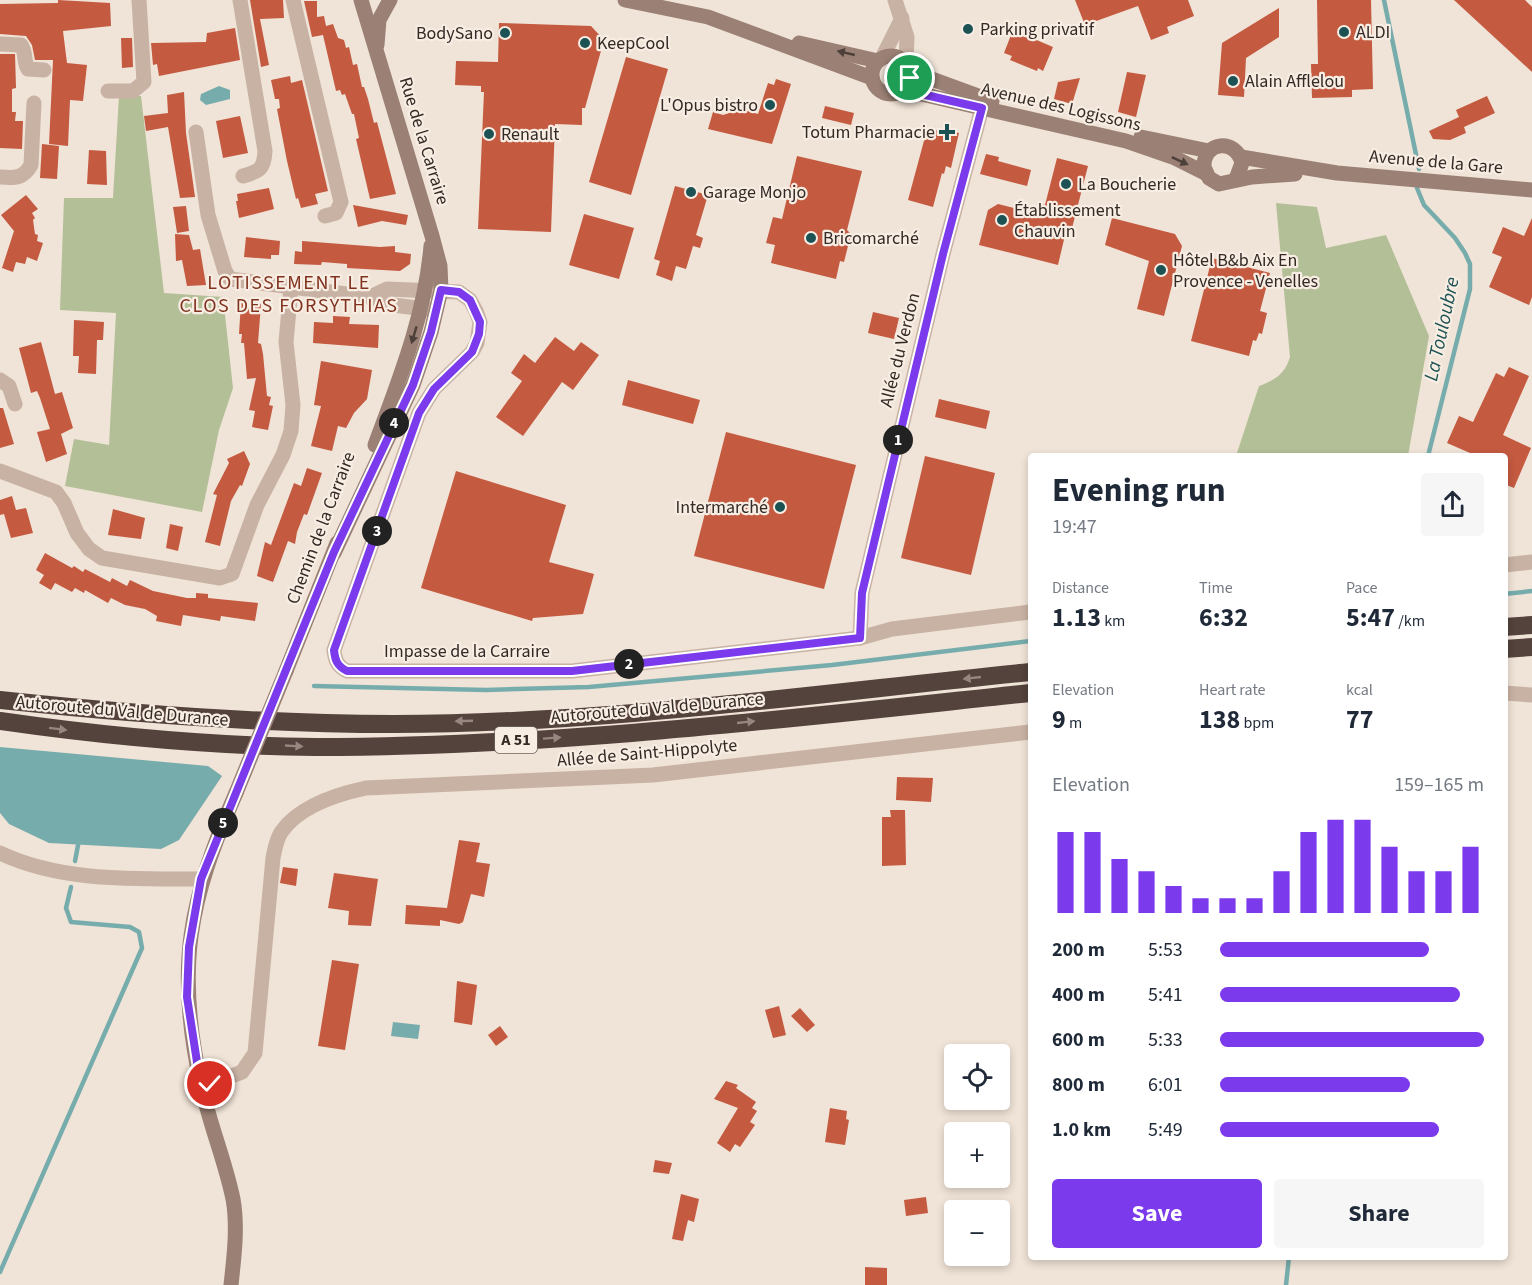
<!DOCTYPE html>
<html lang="en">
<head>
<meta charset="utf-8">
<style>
	body { margin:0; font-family:"Source Sans 3",sans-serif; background:#f6f6f7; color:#1f2937; height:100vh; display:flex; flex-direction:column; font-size:22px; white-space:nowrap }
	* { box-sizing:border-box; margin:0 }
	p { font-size:20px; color:#747a83 }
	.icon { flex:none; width:33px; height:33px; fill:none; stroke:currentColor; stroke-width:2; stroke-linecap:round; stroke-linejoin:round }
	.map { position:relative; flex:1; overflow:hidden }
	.drawer { position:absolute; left:1028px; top:453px; width:480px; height:807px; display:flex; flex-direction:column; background:#fff; border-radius:6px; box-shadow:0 3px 9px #0003 }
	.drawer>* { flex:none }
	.tools { position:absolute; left:944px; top:1044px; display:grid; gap:12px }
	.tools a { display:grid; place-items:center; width:66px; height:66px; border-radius:6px; background:#fff; box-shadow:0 3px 9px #0003; font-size:30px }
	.pin { position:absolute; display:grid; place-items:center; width:51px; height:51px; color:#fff; margin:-26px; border:3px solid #fff; border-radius:50%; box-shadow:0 2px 6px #0007 }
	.km { position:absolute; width:30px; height:30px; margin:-15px; border-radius:50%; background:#222; color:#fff; font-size:16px; line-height:30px; text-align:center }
	.round { display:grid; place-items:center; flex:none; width:63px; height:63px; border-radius:6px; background:#f6f6f7 }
	.summary { display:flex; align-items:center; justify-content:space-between; height:102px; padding:0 24px }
	h1 { font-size:33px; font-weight:700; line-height:45px }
	.figures { display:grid; grid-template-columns:repeat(3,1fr); gap:9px; height:102px; padding:6px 24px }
	.figures div { display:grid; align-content:center }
	.figures b { font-size:26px; font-weight:700 }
	.figures small { font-size:16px; font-weight:400 }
	.figures p { font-size:16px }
	.chart { height:168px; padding:12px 24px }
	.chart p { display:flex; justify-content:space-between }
	.chart svg { width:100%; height:108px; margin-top:6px; stroke:#7c3aed; stroke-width:6 }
	.action { display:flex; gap:12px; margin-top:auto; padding:12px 24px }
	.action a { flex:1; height:69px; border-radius:6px; background:#7c3aed; color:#fff; font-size:24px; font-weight:700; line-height:69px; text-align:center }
	.action a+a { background:#f6f6f7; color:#1f2937 }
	ul { padding:0 24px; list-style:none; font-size:20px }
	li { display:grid; grid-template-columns:96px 72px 1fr; align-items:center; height:45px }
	li i { height:15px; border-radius:8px; background:#7c3aed }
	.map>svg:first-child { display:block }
</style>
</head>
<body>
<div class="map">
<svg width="1532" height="1285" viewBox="0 0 1532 1285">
	<rect width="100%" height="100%" fill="#f0e3d7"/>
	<g fill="#b3bf97">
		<polygon points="119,96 141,96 164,293 223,297 233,388 219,430 202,512 65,486 74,439 109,445 116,313 60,310 64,198 113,198"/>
		<path d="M1276,203L1317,207L1326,248L1386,235L1429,336L1408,456H1236L1259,386C1275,380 1285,374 1290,357Z"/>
	</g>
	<g fill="#76adac">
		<polygon points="219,86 230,90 230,99 206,105 200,100 201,94"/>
		<polygon points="0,747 208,766 222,776 179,840 161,849 49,843 9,824 0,813"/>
		<polygon points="393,1022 420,1025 418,1039 391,1036"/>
	</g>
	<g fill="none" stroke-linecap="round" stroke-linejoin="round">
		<g stroke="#76adac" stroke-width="4.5">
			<polyline points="1384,0 1419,169"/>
			<polyline points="1417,188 1424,205 1455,238 1465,253 1470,264 1470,289 1428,456"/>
			<polyline points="1504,594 1532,591"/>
			<polyline points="314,686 486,690 589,687 832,665 1030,641"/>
			<polyline points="75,861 79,840"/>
			<polyline points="0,1272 142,948 139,932 130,927 71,922 66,908 71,887"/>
			<polyline points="1286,1285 1289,1257"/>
		</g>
	</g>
	<g fill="#c45a40">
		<polygon points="58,0 110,3 111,26 63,31 67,63 87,65 83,101 70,100 68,146 49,144 53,60 35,60 32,45 26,36 0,34 0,4 58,3"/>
		<polygon points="250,0 283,0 284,18 260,19 269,65 261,67"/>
		<polygon points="1075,0 1188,0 1194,16 1167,27 1169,33 1151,40 1138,6 1085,25"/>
		<polygon points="1317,0 1371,0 1373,89 1352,90 1352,97 1312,98 1311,64 1318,64"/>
		<polygon points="1454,0 1525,0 1532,7 1532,72"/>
		<polygon points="304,1 317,1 317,17 324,16 326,26 333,24 338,38 344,40 346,48 349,47 353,65 357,64 362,87 364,87 368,99 374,123 377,122 396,194 370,199 356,139 359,138 354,114 352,114 345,94 342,95 340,90 336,91 323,35 312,37"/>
		<polygon points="1279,8 1279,37 1246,58 1244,97 1218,95 1222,43"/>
		<polygon points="499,23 591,26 604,40 585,108 582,108 582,125 555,124 551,232 478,229 484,92 481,92 481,86 455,85 456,61 498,62"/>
		<polygon points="235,28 240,60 159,76 157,64 153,65 151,43 206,42 207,33"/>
		<polygon points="1013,30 1053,47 1043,71 1038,68 1037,71 1010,60 1012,56 1004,53"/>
		<polygon points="121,38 132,38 133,67 122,68"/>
		<polygon points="0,54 15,54 16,88 12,89 12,112 16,112 15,121 23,121 22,149 0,148"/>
		<polygon points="626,57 668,69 631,195 589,182"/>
		<polygon points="1127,72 1146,75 1136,117 1118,112"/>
		<polygon points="290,76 291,83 302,80 328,191 315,194 318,204 301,208 298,198 296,199 287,161 277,109 280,108 279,99 275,99 271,80"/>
		<polygon points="1080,78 1072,104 1054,99 1058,82"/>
		<polygon points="776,79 791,84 772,144 708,129 713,112 723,115 741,109 758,114 768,83 774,85"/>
		<polygon points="184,92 186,133 195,197 180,198 168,127 146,131 144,116 168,113 167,95"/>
		<polygon points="1487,96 1495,113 1464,127 1466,133 1450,140 1433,139 1429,131 1459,117 1456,110"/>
		<polygon points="825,106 854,113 851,125 822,118"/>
		<polygon points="240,116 248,153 223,158 216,121"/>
		<polygon points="941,128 959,133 951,168 946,166 944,174 942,173 933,207 908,200 925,137"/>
		<polygon points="42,144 59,146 57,179 40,178"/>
		<polygon points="89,150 106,151 107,185 87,184"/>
		<polygon points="986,154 999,157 998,161 1031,170 1027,186 980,174"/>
		<polygon points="797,156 862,171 847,230 851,234 844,262 840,261 836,279 771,263 775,245 766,243 773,217 782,219"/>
		<polygon points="1057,158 1088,166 1071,232 1066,231 1058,265 979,245 988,210 998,204 1038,214 1041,204 1045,205"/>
		<polygon points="675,186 708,195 696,235 703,238 700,248 693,246 686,269 676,266 672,281 656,275 660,261 654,259"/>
		<polygon points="269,188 274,209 239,218 236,201 238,201 237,194"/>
		<polygon points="26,195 38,209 32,213 35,218 33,220 35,234 38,235 37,241 43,243 37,261 27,257 25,264 16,262 13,272 2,268 14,231 1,215"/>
		<polygon points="353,205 408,215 406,225 382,221 358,227"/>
		<polygon points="186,206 189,231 177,233 173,207"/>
		<polygon points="584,214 634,228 619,279 569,265"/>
		<polygon points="1112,218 1175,234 1182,246 1164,316 1137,309 1149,261 1105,245"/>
		<polygon points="1532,218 1532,297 1529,305 1489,287 1502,257 1492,253 1503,227 1524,236"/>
		<polygon points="175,234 189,235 193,250 200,249 206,285 187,286 182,260 176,261"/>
		<polygon points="246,237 280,241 279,255 271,255 271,259 244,257"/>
		<polygon points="302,241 380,247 395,246 395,252 411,254 410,264 400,271 347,268 347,264 322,262 321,265 294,264 295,251 302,252"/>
		<polygon points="1212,258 1270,273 1260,311 1267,313 1262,334 1259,333 1256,341 1253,340 1249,356 1191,341"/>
		<polygon points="241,302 261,304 258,343 261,344 263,354 267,396 271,397 269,405 273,406 268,430 252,427 255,411 249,410 256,378 247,379 244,343 241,343 242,334 239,334"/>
		<polygon points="873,312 899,318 894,339 868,333"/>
		<polygon points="333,316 350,317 349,324 379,325 378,348 313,343 314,322 333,323"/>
		<polygon points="74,320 104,322 103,340 97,340 96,374 78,373 79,356 73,356"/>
		<polygon points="555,337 574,351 581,342 599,355 573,390 562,382 523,436 496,417 522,381 511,373 524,354 535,363"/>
		<polygon points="41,342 55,394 62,392 73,428 61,434 67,454 46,462 37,432 50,429 40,398 37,391 31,393 19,348"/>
		<polygon points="321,361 372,370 367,399 354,413 346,428 338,426 332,451 311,446 321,406 314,405"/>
		<polygon points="1509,367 1529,376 1503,435 1531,448 1514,488 1504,484 1504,456 1477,456 1447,443 1459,416 1473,422 1496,373 1504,377"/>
		<polygon points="628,380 700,400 693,424 622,405"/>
		<polygon points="939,399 990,411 986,429 935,417"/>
		<polygon points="0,408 3,408 14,444 0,448"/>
		<polygon points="726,432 856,465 824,589 694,556"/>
		<polygon points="244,451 250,464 242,486 240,485 231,501 220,546 205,542 217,495 213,494 229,463 227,459"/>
		<polygon points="925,456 995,473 971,575 901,558"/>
		<polygon points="307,468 322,473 307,515 304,514 297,532 295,544 288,541 273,582 257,576 265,542 271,545 294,483 301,486"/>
		<polygon points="456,471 566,505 549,562 594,574 583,614 533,618 532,621 421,588"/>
		<polygon points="12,496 16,510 26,508 33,533 11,538 4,514 0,515 0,500"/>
		<polygon points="113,509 145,518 141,539 108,535"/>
		<polygon points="170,524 183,527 178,551 166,548"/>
		<polygon points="45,553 72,568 74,566 83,572 85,569 110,582 112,578 127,586 130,580 153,591 187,598 196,598 196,593 208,594 208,598 258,603 255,621 221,616 220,621 183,615 181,626 156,621 157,616 145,609 125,605 111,598 108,603 85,590 84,593 75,588 72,592 55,583 51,590 39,583 44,575 36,570"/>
		<polygon points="897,777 933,778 931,802 896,800"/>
		<polygon points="890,810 905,810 906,865 882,866 882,817 891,817"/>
		<polygon points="459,840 480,843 476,862 490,864 484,897 471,894 463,922 459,924 440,920 440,926 405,924 406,905 447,908"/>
		<polygon points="283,867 298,869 296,886 280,883"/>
		<polygon points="334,873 378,879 371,926 348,925 349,911 328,908"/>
		<polygon points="332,960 359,964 345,1050 318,1046"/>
		<polygon points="457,981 477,985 472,1025 454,1022"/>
		<polygon points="779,1006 786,1035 773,1038 765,1010"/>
		<polygon points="800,1008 815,1025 807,1032 791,1016"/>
		<polygon points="500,1026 508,1037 496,1046 488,1035"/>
		<polygon points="726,1081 738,1085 736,1088 756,1102 752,1108 757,1111 750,1122 755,1125 740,1147 735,1144 730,1152 717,1143 738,1108 714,1099"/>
		<polygon points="830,1108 847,1111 846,1119 849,1120 845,1145 825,1142"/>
		<polygon points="655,1160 672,1163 669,1174 653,1172"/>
		<polygon points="681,1194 699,1199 694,1222 688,1220 683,1241 672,1239"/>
		<polygon points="926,1197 928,1213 906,1216 904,1200"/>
		<polygon points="865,1267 887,1268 887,1285 865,1285"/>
	</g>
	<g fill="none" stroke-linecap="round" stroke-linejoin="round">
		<g stroke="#c8b2a3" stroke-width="15">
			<path d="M240,0L265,151C264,169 260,171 243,176"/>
			<polyline points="293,0 341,202 336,213 325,216"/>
			<polyline points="895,0 907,37 906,63"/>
			<path d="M0,44L21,45C27,54 23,61 28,69L44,70"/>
			<polyline points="882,58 902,18"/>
			<polyline points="108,91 133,91 144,82 139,0"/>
			<polyline points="196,132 208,215 225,271 230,279 370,297 386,304 432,310"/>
			<path d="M0,177C15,178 23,179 31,165L34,103"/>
			<path d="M370,297L387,289L459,292L470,300L476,311L480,322L477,343L472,352L434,389L419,413L334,650C335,660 337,666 347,671H572L860,638L892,629L1030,612"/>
			<polyline points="0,380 9,386 15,404"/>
			<polyline points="0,471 56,492 64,503 77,533 89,549 102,558 220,578 232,574 257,505 283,455 291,431 293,405 286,342 291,287"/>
			<polyline points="1504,565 1532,562"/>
			<polyline points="860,638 862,593 943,254 982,108"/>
			<polyline points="1504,693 1532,695"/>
			<path d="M0,853C61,882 135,879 201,879"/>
			<path d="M201,1088L242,1072L255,1053L273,858C275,849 276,839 282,831C300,806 338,794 366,788L653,775L1030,732"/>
		</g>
		<g stroke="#9b8175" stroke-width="15">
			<polyline points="625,0 708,17 872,78"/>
			<polyline points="799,43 878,61"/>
			<polyline points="377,45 379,20 390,0"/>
			<circle cx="891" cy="75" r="19"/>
			<polyline points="910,71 992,101"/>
			<polyline points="904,90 1126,141 1175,158 1205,173"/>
			<polyline points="1141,137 1209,151"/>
			<polyline points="1241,157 1337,173 1532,190"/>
			<path d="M1236,179L1242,163C1236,138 1203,141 1204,167L1209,178L1219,184L1252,177L1295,174"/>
			<path d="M375,445C399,380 425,316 431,246"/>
			<polyline points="334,553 413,385 431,332 441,290 440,266 432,236 361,0"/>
			<polyline points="286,671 337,543"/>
			<path d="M231,1285C234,1257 238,1227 233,1199C225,1160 209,1123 201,1084C175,968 189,900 236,793"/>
		</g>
		<g stroke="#54423c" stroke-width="18">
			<polyline points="1504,627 1532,625"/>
			<polyline points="1504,649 1532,647"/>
			<path d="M0,700C131,714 262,724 394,724C605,724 820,693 1030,672"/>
			<path d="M0,721C104,736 211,746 316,747C555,747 793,718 1030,693"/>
		</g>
		<polyline stroke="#9b8175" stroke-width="15" points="236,793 286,671"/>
	</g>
	<defs><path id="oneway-solid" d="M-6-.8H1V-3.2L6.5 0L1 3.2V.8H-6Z" transform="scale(1.5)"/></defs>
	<g fill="#4d3f39">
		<use href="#oneway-solid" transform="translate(846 53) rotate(-167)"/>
		<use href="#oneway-solid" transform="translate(1180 161) rotate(25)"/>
		<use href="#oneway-solid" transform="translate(414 335) rotate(107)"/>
	</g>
	<g fill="#96867f">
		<use href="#oneway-solid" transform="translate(972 678) rotate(174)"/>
		<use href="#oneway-solid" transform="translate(464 721) rotate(178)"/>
		<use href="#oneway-solid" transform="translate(746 722) rotate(-6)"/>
		<use href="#oneway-solid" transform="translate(58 729) rotate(7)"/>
		<use href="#oneway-solid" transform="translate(552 738) rotate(-4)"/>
		<use href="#oneway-solid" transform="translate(294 746) rotate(3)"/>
	</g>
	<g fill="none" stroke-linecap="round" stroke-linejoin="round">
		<defs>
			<path id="route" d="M210,1084L201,1088L187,997L189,947L201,879L334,552L413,385L431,332L441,290L459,292L470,300L480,322L479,334L472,352L434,389L419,413L334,650C335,660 337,666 347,671H572L860,638L862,593L943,254L982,108L904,90L910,78"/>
		</defs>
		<use href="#route" stroke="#fff" stroke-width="12"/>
		<use href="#route" stroke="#7c3aed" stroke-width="8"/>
	</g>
	<g fill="#1c5253" stroke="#f8ede3" stroke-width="2">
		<circle cx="968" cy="29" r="6"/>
		<circle cx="1344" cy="32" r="6"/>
		<circle cx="505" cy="33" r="6"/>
		<circle cx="585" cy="43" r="6"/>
		<circle cx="1233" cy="81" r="6"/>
		<circle cx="770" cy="105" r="6"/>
		<path d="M944 123h6v6h6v6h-6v6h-6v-6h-6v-6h6z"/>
		<circle cx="489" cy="134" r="6"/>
		<circle cx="1066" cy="184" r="6"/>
		<circle cx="691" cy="192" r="6"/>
		<circle cx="1002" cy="220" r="6"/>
		<circle cx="811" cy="238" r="6"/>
		<circle cx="1161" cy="270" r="6"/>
		<circle cx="780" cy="507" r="6"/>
	</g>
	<g text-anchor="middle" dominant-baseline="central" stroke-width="4.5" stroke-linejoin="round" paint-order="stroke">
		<rect fill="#f8ede3" stroke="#6e645e" stroke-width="1.5" x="495" y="727" width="42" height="26" rx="4.5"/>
		<g font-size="16" font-weight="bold" fill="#332925">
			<text x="516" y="740">A 51</text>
		</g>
		<g font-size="18" fill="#332925" stroke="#f8ede3" text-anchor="start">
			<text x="980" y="29">Parking privatif</text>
			<text x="1356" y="32">ALDI</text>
			<text x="493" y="33" text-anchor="end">BodySano</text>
			<text x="597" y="43">KeepCool</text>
			<text x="1245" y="81">Alain Afflelou</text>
			<text x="758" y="105" text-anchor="end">L'Opus bistro</text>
			<text x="935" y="132" text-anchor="end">Totum Pharmacie</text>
			<text x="501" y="134">Renault</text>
			<text x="1078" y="184">La Boucherie</text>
			<text x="703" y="192">Garage Monjo</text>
			<text x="1014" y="210">Établissement<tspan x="1014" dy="21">Chauvin</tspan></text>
			<text x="823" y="238">Bricomarché</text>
			<text x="1173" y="260">Hôtel B&amp;b Aix En<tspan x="1173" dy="21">Provence - Venelles</tspan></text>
			<text x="768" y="507" text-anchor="end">Intermarché</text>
		</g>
		<g font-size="18" fill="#332925" stroke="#f8ede3">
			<text transform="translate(1061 107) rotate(13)">Avenue des Logissons</text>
			<text transform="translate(424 141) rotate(73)">Rue de la Carraire</text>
			<text transform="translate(1436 162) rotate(5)">Avenue de la Gare</text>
			<text transform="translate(900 350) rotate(-76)">Allée du Verdon</text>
			<text transform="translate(321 528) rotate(-69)">Chemin de la Carraire</text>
			<text x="467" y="651">Impasse de la Carraire</text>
			<text transform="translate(657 708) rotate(-5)">Autoroute du Val de Durance</text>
			<text transform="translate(122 711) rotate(5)">Autoroute du Val de Durance</text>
			<text transform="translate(647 753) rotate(-5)">Allée de Saint-Hippolyte</text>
		</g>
		<g font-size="20" letter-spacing="1.5" fill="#80321f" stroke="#f8ede3">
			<text x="289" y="283">LOTISSEMENT LE<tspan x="289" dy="23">CLOS DES FORSYTHIAS</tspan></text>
		</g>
		<g font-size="20" font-style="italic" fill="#1c5253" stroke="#f8ede3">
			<text transform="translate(1442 329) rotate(-78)">La Touloubre</text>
		</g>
	</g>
</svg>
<div class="tools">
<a><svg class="icon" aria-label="locate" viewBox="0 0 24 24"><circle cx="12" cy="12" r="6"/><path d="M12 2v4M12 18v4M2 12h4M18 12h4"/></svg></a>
<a>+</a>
<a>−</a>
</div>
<div class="pin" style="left:910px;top:78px;background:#1e9e55"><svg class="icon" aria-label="arrive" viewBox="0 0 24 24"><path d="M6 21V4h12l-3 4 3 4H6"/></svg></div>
<div class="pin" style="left:210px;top:1084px;background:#d93025"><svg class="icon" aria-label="check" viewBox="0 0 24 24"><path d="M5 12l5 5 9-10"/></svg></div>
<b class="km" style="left:898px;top:440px">1</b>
<b class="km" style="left:629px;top:664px">2</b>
<b class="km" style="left:377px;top:531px">3</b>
<b class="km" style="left:394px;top:423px">4</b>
<b class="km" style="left:223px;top:823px">5</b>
<section class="drawer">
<div class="summary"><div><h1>Evening run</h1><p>19:47</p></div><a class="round"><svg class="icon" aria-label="share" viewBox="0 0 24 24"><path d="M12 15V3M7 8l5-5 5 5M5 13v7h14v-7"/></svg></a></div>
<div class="figures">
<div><p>Distance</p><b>1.13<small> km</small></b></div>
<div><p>Time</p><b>6:32</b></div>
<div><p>Pace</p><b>5:47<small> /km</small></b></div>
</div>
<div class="figures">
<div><p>Elevation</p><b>9<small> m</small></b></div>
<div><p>Heart rate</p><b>138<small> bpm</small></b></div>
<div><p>kcal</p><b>77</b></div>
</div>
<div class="chart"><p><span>Elevation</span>159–165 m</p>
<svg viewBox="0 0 160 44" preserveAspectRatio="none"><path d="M5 44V11M15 44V11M25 44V22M35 44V27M45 44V33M55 44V38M65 44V38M75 44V38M85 44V27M95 44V11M105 44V6M115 44V6M125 44V17M135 44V27M145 44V27M155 44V17"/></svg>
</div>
<ul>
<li><b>200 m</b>5:53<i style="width:79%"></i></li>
<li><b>400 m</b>5:41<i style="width:91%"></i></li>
<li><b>600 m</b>5:33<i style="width:100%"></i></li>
<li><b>800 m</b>6:01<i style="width:72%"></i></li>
<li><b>1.0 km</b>5:49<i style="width:83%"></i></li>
</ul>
<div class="action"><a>Save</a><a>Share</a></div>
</section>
</div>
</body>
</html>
